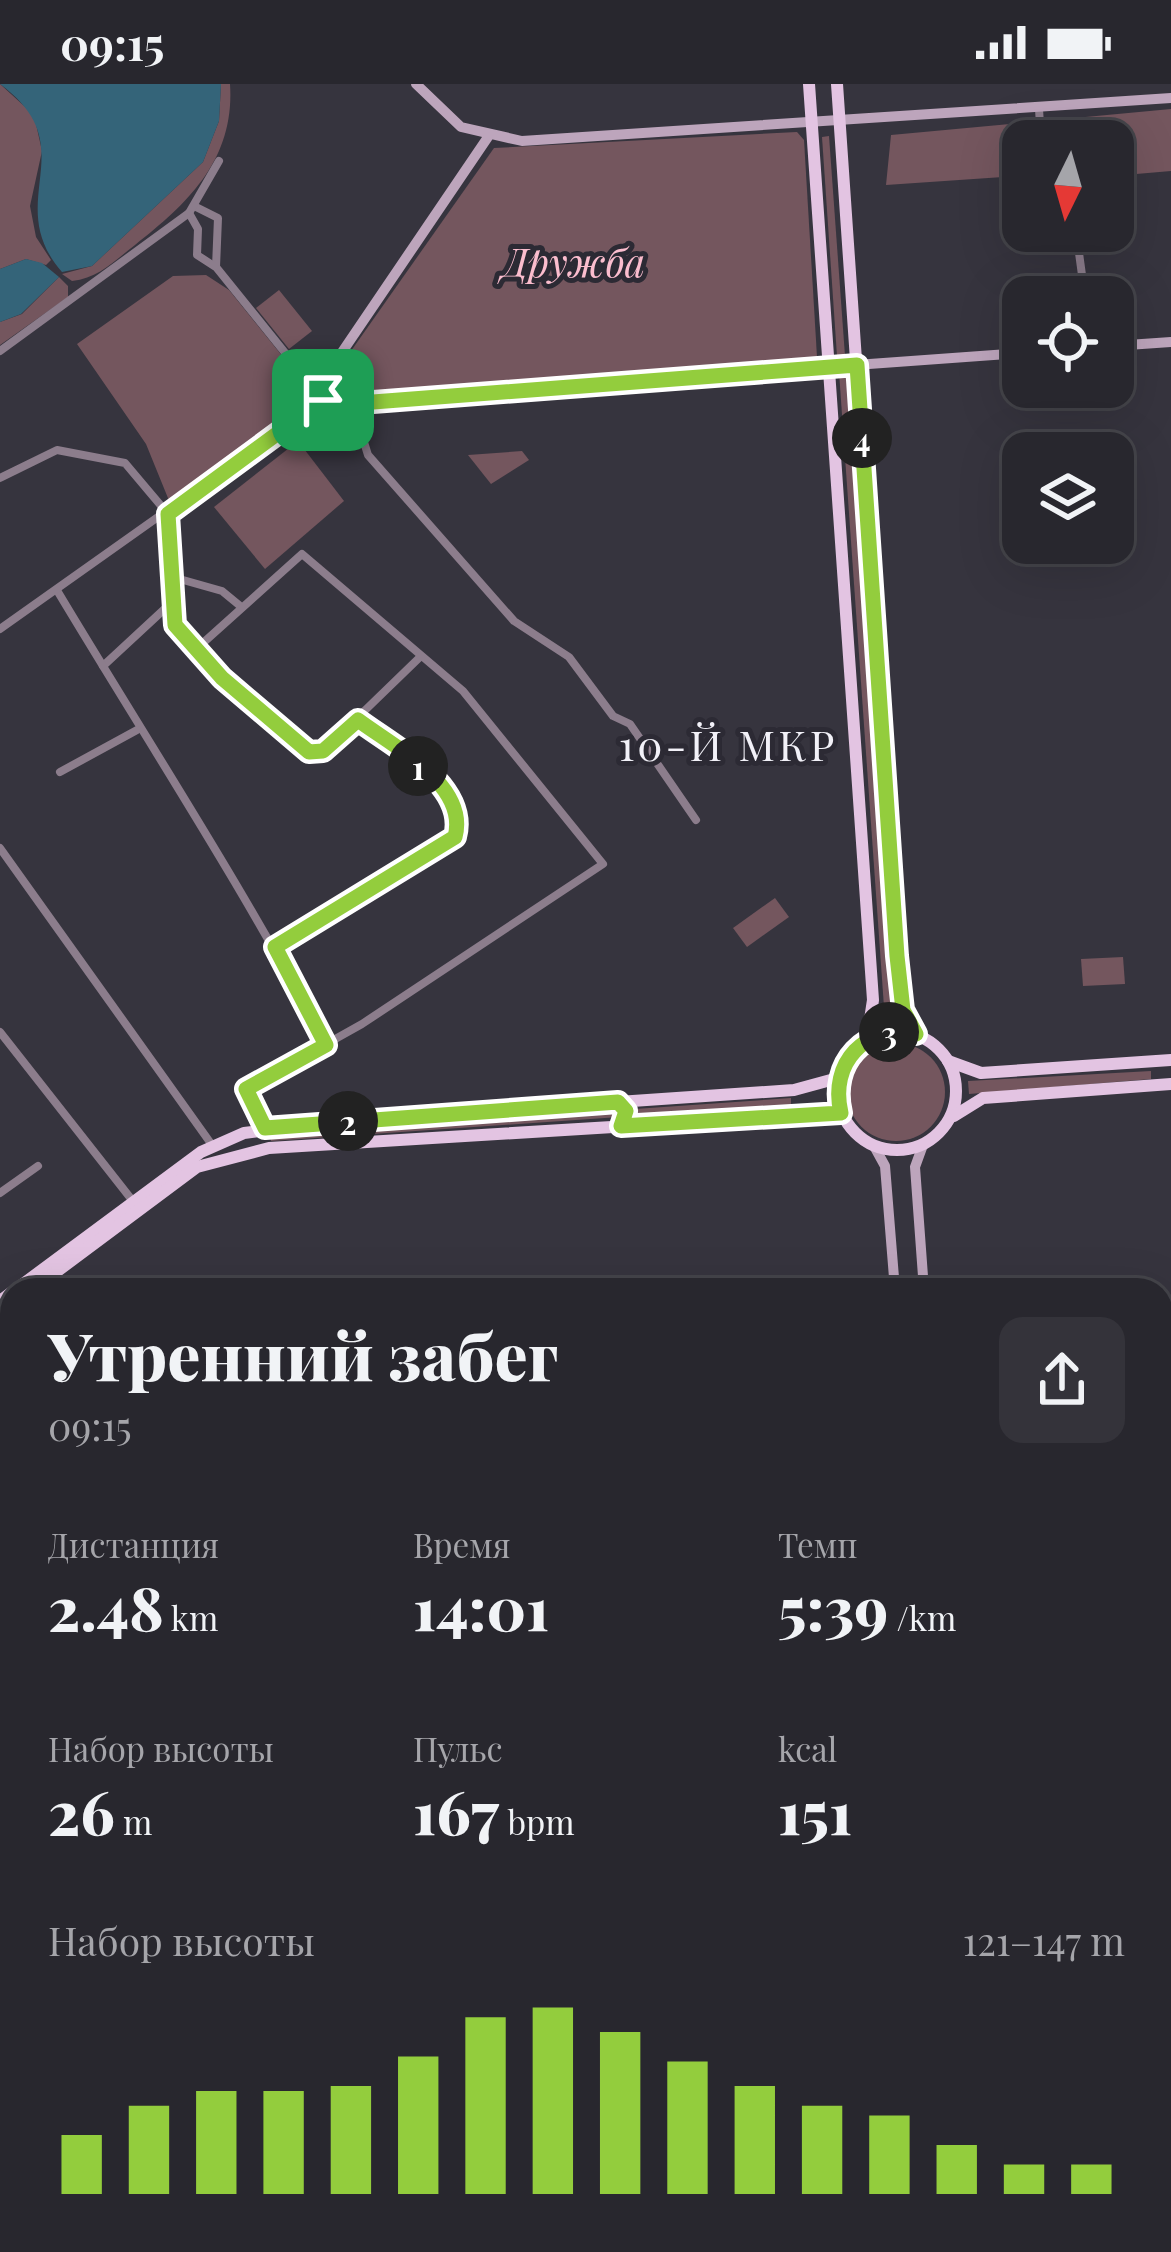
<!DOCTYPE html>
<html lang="ru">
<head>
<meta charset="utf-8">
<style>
	body { margin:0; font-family:"Playfair Display",serif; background:#34333a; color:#f1f3f6; height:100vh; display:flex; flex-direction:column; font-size:45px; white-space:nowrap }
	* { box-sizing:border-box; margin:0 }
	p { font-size:39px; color:#a5a5aa }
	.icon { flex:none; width:66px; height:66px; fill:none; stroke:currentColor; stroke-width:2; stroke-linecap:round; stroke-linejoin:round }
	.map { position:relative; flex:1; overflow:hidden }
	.drawer { position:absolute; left:0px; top:1194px; width:1173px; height:975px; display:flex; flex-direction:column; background:#28272e; border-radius:36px 36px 0 0; box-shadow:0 12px 48px #0002,0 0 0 3px #44444a }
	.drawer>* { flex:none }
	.needle { width:78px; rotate:185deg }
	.fabs { position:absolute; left:1002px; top:36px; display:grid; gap:24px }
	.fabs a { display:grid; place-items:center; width:132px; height:132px; border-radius:24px; background:#28272e; box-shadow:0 12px 48px #0002,0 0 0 3px #44444a; font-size:60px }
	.pin { position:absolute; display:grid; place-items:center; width:102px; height:102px; color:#fff; margin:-51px; border-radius:24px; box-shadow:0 6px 18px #0006 }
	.km { position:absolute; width:60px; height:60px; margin:-30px; border-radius:50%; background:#222; color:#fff; font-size:33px; line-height:60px; text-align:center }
	.round { display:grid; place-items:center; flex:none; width:126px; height:126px; border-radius:24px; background:#34333a }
	.summary { display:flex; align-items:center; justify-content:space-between; height:204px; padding:0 48px }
	h1 { font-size:66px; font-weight:800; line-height:90px }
	.figures { display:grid; grid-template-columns:repeat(3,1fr); gap:18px; height:204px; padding:12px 48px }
	.figures div { display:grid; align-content:center }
	.figures b { font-size:60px; font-weight:800 }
	.figures small { font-size:33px; font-weight:400 }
	.figures p { font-size:33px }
	.chart { height:336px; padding:24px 48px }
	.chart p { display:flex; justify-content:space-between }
	.chart svg { width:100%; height:216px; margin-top:12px; stroke:#93cd3d; stroke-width:6 }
	.status { display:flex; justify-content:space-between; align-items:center; height:84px; padding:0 60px; background:#28272e; direction:ltr }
	.status svg { height:33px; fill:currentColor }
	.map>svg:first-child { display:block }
</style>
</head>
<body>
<div class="status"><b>09:15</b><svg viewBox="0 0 49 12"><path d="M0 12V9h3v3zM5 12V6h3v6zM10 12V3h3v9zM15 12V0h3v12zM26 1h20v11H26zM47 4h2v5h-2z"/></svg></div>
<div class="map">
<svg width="1171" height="2168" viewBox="0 0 1171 2168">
	<rect width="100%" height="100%" fill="#36343e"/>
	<g fill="#74565e">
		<polygon points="0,0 34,31 42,67 30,122 36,153 51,176 46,181 26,175 0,185"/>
		<path d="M221,0H230C235,74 190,118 135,161C114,177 99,194 72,197L62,190L92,182L203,78L219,37Z"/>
		<polygon points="1171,25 1171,87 1113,92 1113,57 1023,57 1023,124 1006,125 1003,93 886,101 891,51"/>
		<polygon points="797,48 804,56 817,273 357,311 335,300 339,284 494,64"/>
		<polygon points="829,52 845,272 837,272 822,53"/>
		<polygon points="206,191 229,206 312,309 170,419 146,360 77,260 173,192"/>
		<polygon points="59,193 68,202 68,213 0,261 0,238 22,230"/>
		<polygon points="279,206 312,247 289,265 256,224"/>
		<polygon points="839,288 847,288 893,936 885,937"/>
		<polygon points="298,357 344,417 265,485 214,423"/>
		<polygon points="522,367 529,376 491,400 468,371"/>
		<polygon points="775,814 789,833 747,863 733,844"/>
		<polygon points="1123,873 1125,900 1083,902 1081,875"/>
		<circle cx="896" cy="1008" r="49"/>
		<polygon points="1151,987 1151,995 969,1010 968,997"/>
		<polygon points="791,1014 791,1021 635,1031 635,1025"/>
		<polygon points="619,1027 619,1033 271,1057 270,1052"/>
		<polygon points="1171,1843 1171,2168 768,2168 767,2157 1161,2157 1161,1844"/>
	</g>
	<g fill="#346479">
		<path d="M0,0H221L219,37L203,78L92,182L62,188C0,117 87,64 0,0Z"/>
		<polygon points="26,175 42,179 59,193 21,230 0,238 0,185"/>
	</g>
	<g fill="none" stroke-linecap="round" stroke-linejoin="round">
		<g stroke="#8c7d8c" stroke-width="8">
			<polyline points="1039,25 1041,57"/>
			<polyline points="194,122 218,134 216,183 323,316"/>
			<polyline points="189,129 198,145 197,171 214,182"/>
			<polyline points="1076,147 1085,213"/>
			<polyline points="0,267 189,129 219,77"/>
			<polyline points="0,394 57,366 125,379 168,430 177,507 171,519 103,582"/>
			<polyline points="176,494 222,507 239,521"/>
			<path d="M58,508C148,658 245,806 326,961"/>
			<path d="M172,521C180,568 270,637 309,668L323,667L419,574"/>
			<polyline points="0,545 323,316 344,318 358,339 368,371 514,537 569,573 613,632 630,640 696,736"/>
			<polyline points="194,567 302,470 463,607 603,780 362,940 246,1005 265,1044"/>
			<polyline points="60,688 137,646"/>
			<polyline points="0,764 212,1061"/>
			<path d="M275,863L455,753C469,700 394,663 358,636"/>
			<polyline points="0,948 132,1116"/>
			<polyline points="0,1109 38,1082"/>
			<polyline points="1161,1883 1171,1882"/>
			<polyline points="0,2076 12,2066"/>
			<polyline points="69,2168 82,2157"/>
		</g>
		<g stroke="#bda5bc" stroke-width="10">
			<polyline points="416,0 461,43 522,57 1171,14"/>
			<polyline points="488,53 334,280 332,304 344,318 1023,269"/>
			<polyline points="1113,262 1171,258"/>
			<polyline points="923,1061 915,1083 924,1206"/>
			<polyline points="874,1062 885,1082 895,1206"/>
			<polyline points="0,1769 12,1768"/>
		</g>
		<g stroke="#e3c4e2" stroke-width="12">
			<polyline points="809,0 873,916 867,955"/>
			<polyline points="837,0 897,872 903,926 916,951"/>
			<circle cx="897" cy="1007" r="59"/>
			<polyline points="948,977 981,989 1171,976"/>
			<polyline points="954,1032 983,1014 1171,1000"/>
			<polyline points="15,1206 201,1068 244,1049 352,1036 794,1006 838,994"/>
			<polyline points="32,1206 197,1083 269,1064 841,1029"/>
			<polyline points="0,1217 12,1208"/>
			<polyline points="0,1230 12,1221"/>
		</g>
	</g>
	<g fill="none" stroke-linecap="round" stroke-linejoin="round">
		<defs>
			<path id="route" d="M857,281L897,872L903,926L916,950C865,940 829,979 841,1029L621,1042L626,1027L618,1018L265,1044L246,1005L326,961L275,863L455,753C469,701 394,663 358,636L323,667L309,668L222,594L175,541L168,430L323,316L373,318Z"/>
		</defs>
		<use href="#route" stroke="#fff" stroke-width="24"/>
		<use href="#route" stroke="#93cd3d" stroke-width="15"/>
	</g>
	<g text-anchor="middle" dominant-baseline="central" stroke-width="10" stroke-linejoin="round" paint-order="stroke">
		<g font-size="39" font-style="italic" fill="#fbbdce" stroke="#2c2a34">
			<text x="574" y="177">Дружба</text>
		</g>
		<g font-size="42" letter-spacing="3" fill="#f2f1f8" stroke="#2c2a34">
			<text x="728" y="660">10-Й МКР</text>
		</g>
	</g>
</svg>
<div class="fabs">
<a><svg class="needle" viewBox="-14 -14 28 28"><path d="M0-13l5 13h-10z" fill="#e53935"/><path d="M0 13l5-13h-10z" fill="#a5a5aa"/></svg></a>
<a><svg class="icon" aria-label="locate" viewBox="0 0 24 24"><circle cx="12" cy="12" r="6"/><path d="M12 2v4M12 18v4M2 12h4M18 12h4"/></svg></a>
<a><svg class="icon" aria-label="layers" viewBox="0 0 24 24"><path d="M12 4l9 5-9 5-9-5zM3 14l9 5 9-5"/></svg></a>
</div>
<div class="pin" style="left:323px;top:316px;background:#1e9e55"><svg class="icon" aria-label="arrive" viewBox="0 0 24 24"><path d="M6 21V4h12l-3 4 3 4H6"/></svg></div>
<b class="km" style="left:418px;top:682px">1</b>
<b class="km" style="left:348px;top:1037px">2</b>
<b class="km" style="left:889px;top:948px">3</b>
<b class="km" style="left:862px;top:354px">4</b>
<section class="drawer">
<div class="summary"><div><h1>Утренний забег</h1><p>09:15</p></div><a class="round"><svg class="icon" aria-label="share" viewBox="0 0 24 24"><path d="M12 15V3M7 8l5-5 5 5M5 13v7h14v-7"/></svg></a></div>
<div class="figures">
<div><p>Дистанция</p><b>2.48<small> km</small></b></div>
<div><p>Время</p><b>14:01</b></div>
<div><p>Темп</p><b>5:39<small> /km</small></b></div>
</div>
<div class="figures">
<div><p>Набор высоты</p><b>26<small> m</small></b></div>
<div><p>Пульс</p><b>167<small> bpm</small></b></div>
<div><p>kcal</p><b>151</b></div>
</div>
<div class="chart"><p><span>Набор высоты</span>121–147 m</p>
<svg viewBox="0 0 160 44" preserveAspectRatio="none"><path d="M5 44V32M15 44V26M25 44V23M35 44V23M45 44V22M55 44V16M65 44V8M75 44V6M85 44V11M95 44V17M105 44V22M115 44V26M125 44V28M135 44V34M145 44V38M155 44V38"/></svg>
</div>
</section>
</div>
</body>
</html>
